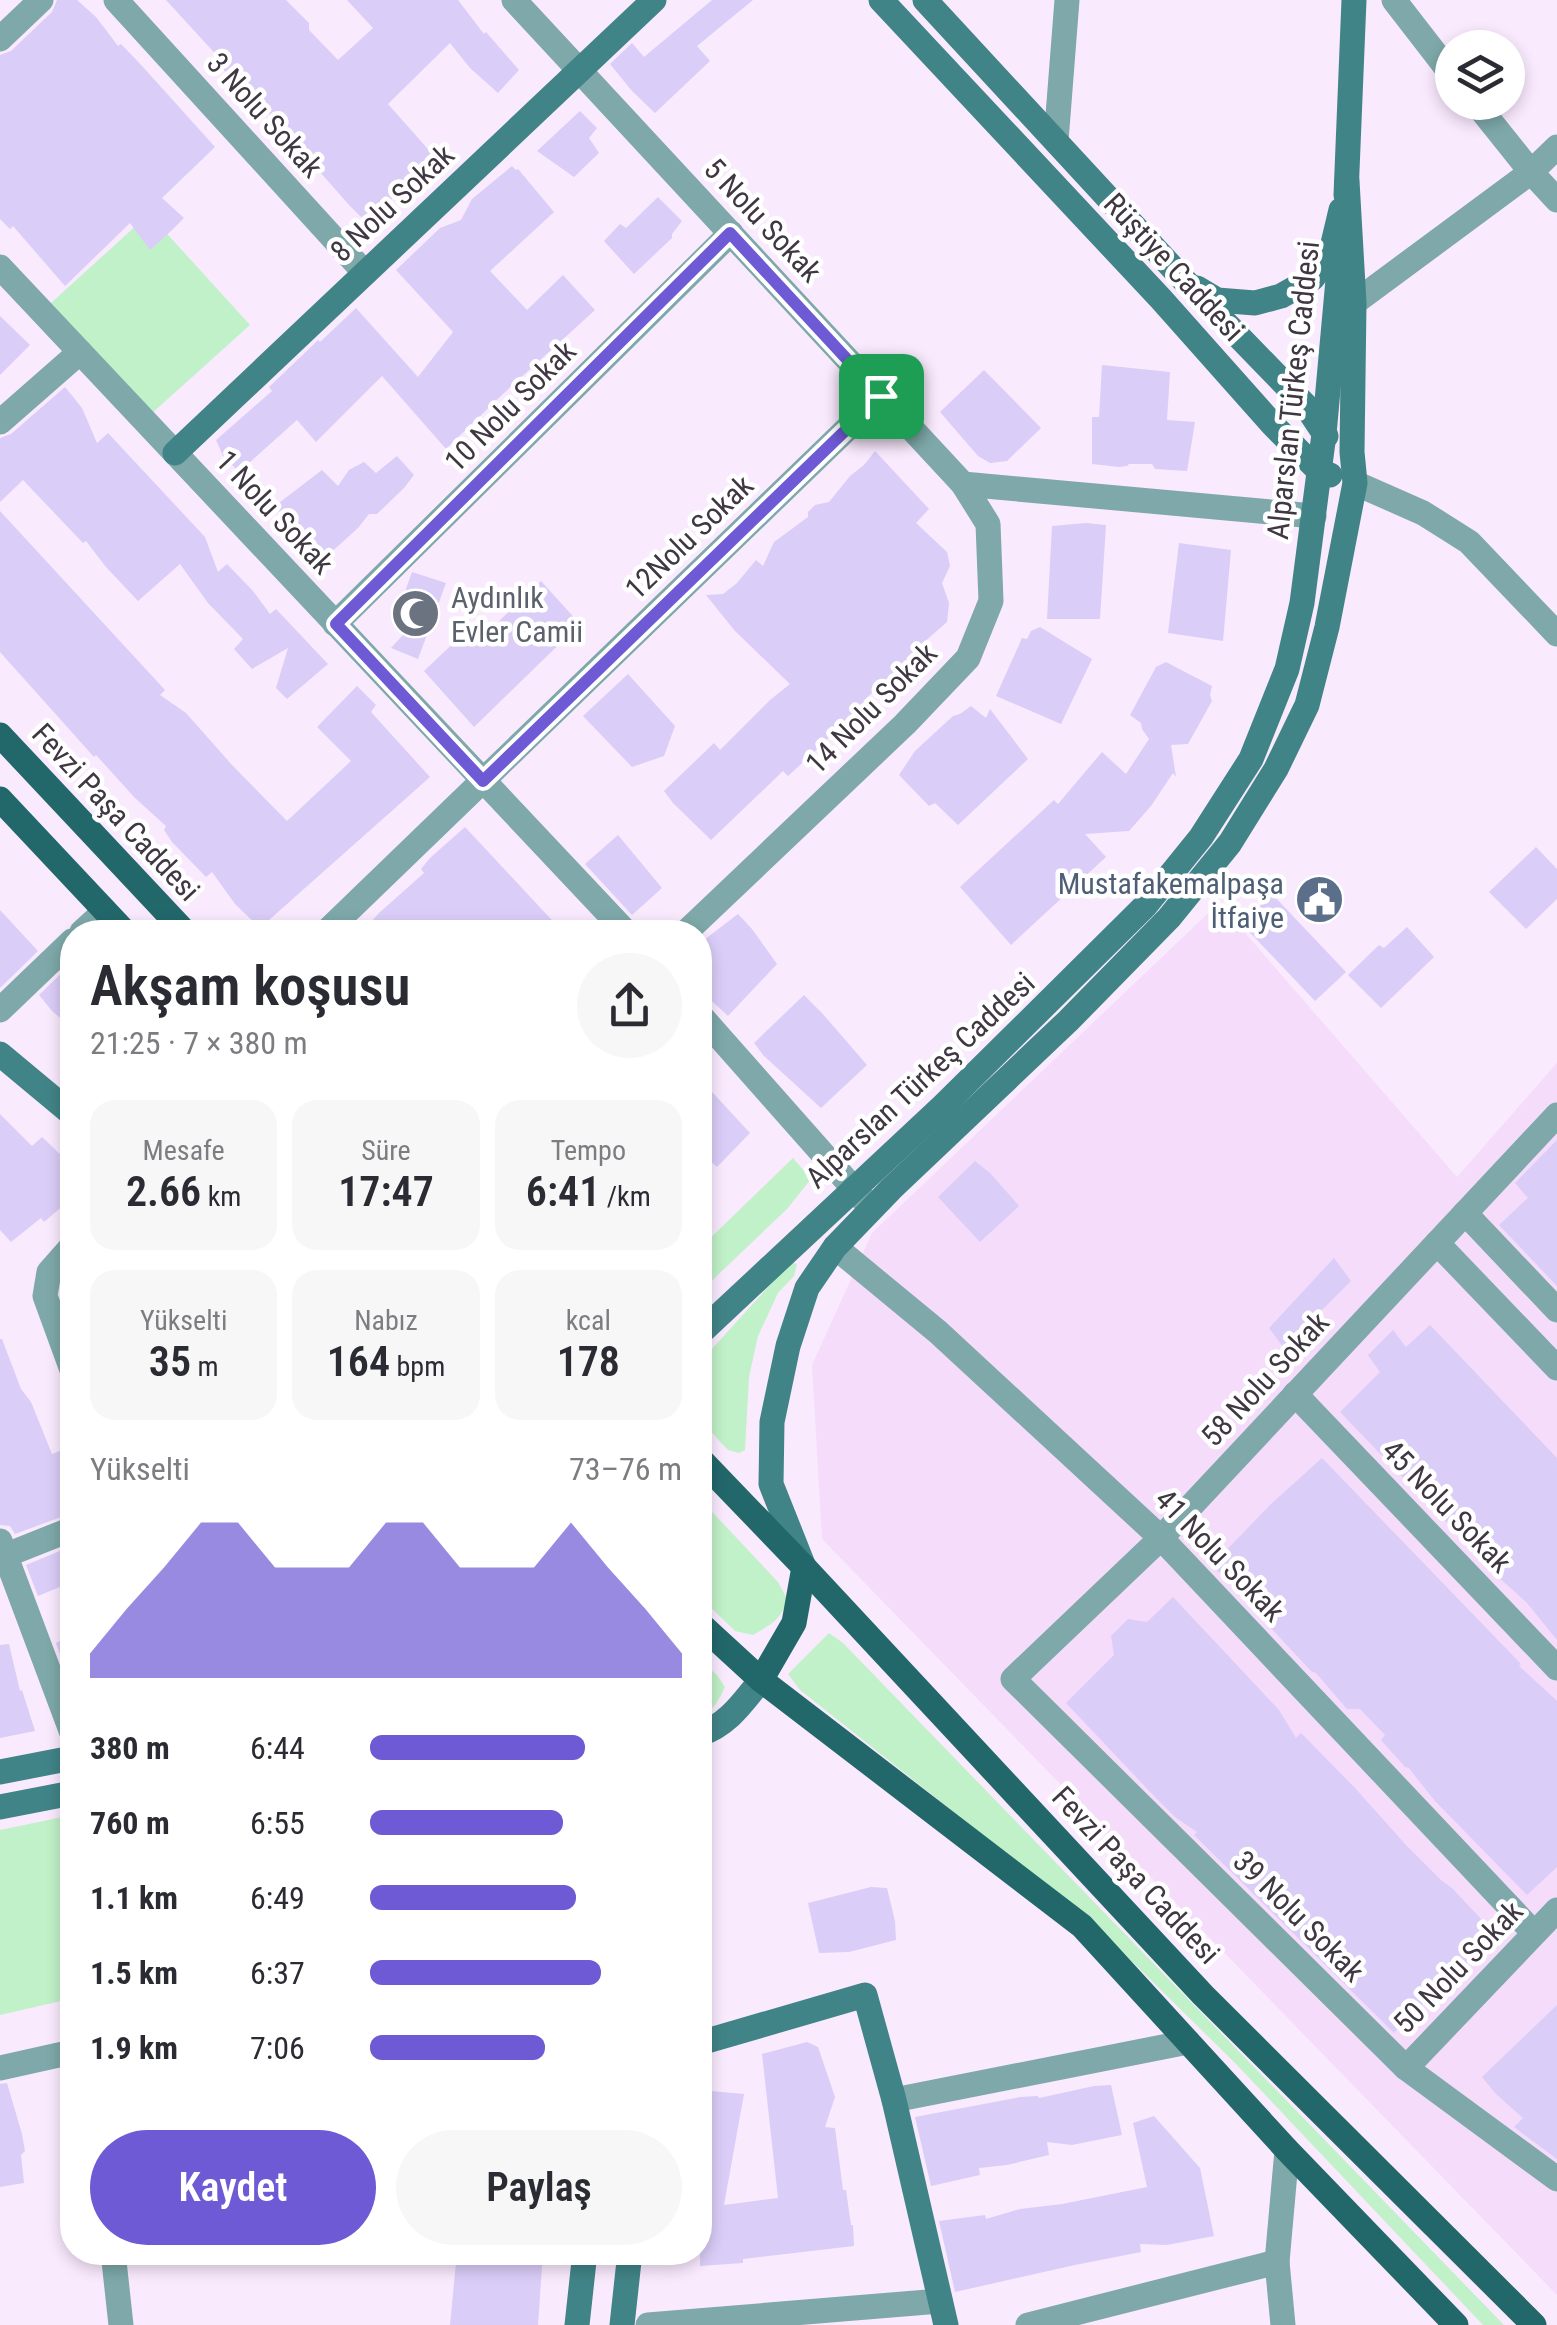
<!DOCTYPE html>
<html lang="tr">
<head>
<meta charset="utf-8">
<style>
	body { margin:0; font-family:"Roboto Condensed",sans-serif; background:#f7f7f7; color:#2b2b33; height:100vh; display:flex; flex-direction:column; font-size:38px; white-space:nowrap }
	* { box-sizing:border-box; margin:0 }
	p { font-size:32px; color:#7c7c81 }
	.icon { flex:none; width:55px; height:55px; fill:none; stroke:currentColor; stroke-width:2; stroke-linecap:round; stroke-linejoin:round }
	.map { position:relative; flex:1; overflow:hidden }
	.drawer { position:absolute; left:60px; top:920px; width:652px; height:1345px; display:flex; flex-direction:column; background:#fff; border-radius:40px; box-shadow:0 5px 15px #0003 }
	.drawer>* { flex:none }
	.buttons { position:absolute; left:1435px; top:30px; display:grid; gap:20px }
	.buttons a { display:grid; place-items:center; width:90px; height:90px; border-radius:50%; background:#fff; box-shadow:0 5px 15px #0003; font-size:50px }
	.pin { position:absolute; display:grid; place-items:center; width:85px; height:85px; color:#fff; margin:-42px; border-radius:20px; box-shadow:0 5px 15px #0006 }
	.round { display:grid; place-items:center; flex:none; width:105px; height:105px; border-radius:52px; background:#f7f7f7 }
	.headline { display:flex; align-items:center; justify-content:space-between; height:170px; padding:0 30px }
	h1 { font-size:55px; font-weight:600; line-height:75px }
	.metrics { display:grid; grid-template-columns:repeat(3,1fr); gap:15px; height:170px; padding:10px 30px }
	.metrics div { display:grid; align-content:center; border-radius:25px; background:#f7f7f7; text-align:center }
	.metrics b { font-size:42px; font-weight:600 }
	.metrics small { font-size:28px; font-weight:400 }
	.metrics p { font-size:28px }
	.chart { height:280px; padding:20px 30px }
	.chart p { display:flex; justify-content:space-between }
	.chart svg { width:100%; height:180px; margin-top:10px; fill:#6d5ad4; opacity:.7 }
	.primary-button { display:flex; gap:20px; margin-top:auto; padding:20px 30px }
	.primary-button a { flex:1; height:115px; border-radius:60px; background:#6d5ad4; color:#fff; font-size:40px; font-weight:600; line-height:115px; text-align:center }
	.primary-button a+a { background:#f7f7f7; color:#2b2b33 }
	ul { padding:0 30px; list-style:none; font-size:32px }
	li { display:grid; grid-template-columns:160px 120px 1fr; align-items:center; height:75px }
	li i { height:25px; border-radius:12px; background:#6d5ad4 }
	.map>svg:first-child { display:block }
</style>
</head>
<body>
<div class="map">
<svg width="1557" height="2325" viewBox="0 0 1557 2325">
	<rect width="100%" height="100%" fill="#faeafe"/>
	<polygon fill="#f4dcfa" points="1219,903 1457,1177 1557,1063 1557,2295 822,1539 812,1365 872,1233"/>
	<g fill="#c1f1c8">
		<polygon points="149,214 250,325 151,414 51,303"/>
		<polygon points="793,1158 811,1179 787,1209 700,1292 700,1248"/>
		<polygon points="791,1262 797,1264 794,1276 778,1293 758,1336 749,1377 745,1450 739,1453 728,1450 700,1420 700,1362"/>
		<path d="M700,1499L778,1582L787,1599C781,1620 772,1624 753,1635L735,1631L700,1597Z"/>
		<polygon points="829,1633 843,1643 1504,2325 1483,2325 1235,2063 1090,1920 800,1690 788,1674"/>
		<path d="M700,1661L717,1675L725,1687C720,1698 713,1712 700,1716Z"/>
		<polygon points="72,1815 72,1892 64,1913 61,2001 0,2015 0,1830"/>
	</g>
	<g fill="#dacdf8">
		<polygon points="57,0 77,0 96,17 118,46 121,44 143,67 215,147 162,198 184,218 171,231 150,250 130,223 65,286 13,226 10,229 0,219 0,55 11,51 52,12"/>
		<polygon points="166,0 286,0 309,23 309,30 338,60 373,28 347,0 458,0 484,34 486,32 519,70 498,93 470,68 450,43 388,104 434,156 422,172 366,222 349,205 264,108 260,111 245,95 218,63 221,60"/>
		<polygon points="712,0 753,0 697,46 710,61 655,113 632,91 610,64 632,43 644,57"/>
		<polygon points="580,111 597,128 589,138 599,153 574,177 537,151"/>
		<polygon points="512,166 516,170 518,169 554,212 490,271 527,310 563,275 595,310 505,392 446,449 382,376 316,442 297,420 239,472 223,456 216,440 272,391 269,387 313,345 318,340 320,342 356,308 418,377 453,332 396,270 440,228 461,220 472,199"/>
		<polygon points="658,197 682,221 672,234 672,238 634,274 604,241 620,224 626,228"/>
		<polygon points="0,316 30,345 0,375"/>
		<polygon points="1102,365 1170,372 1167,420 1195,422 1187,471 1155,469 1152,464 1129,464 1127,466 1119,467 1092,464 1092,417 1099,417"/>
		<polygon points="984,370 1041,428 1007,461 990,463 978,456 940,412"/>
		<polygon points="65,387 82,408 97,443 108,433 205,537 218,572 227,564 253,591 270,614 276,609 328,664 287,699 276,688 288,648 252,669 234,649 243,639 208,603 180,564 138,601 106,567 86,541 83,543 23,480 0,502 0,438 11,434"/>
		<polygon points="875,451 929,509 916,523 947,552 950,566 942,583 949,603 947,622 906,658 908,661 863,701 864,703 811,755 788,776 783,771 711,840 673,803 664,791 714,743 720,750 770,700 790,684 735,631 706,595 723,594 737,583 756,560 763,566 774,542 808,517 808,512 815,505 829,502 850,476 864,465"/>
		<polygon points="397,456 414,475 404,488 377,514 369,514 358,528 327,556 315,554 275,506 322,470 338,486 349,470 364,462 376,473"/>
		<polygon points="0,511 165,690 160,695 186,713 232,765 287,821 351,761 317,727 357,686 376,705 371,712 430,777 260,928 235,904 212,872 206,877 172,842 164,830 166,826 135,798 96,755 94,757 0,652"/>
		<polygon points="1086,523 1106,525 1100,619 1047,619 1052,526"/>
		<polygon points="1179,543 1231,550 1223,641 1168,633"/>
		<polygon points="412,572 446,583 418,659 391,648 413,624 399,609"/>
		<polygon points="541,581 580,624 474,727 424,671 465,632 479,646 502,618"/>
		<polygon points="1040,627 1092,659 1061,724 996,696 1022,638 1027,639 1031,631"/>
		<polygon points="1166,662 1212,686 1210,695 1212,701 1188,744 1171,745 1176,777 1173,773 1151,806 1129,831 1085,834 1106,857 1011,945 960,887 1054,800 1058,804 1102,752 1126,774 1149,739 1142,729 1141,723 1130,715 1156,667"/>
		<polygon points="628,674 675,726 664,756 632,767 583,716"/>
		<polygon points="971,706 986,718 990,709 1028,759 958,825 935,803 929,806 899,775 915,751 953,716 960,714"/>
		<polygon points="465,827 563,932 362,932 379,913 424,873 421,869 430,858"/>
		<polygon points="618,835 662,888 632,915 585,864"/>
		<polygon points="1536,847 1557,869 1557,899 1526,929 1489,892"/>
		<polygon points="1272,894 1346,972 1315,1001 1242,924"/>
		<polygon points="0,910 38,951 0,988"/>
		<polygon points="738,914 752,929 777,964 728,1016 700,990 700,943"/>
		<polygon points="1407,927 1434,957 1381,1008 1348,975 1379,945 1384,948"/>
		<polygon points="72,963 72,1028 52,1011 39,995"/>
		<polygon points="804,995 822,1013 867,1065 821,1108 764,1056 754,1043"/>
		<polygon points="700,1079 750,1133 717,1167 700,1152"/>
		<polygon points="0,1114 32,1146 42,1137 64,1158 72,1159 72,1198 44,1222 41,1218 11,1242 0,1230"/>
		<polygon points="1557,1140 1557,1286 1499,1225 1528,1198 1515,1183"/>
		<polygon points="975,1161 990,1173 1019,1206 980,1242 938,1197"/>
		<polygon points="1334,1258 1351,1281 1284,1348 1269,1328"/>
		<polygon points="1430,1325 1557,1458 1557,1640 1527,1603 1495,1574 1480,1554 1476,1553 1340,1412 1380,1372 1368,1355 1393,1330 1406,1347"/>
		<polygon points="0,1339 2,1339 21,1389 31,1402 52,1454 72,1446 72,1513 15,1534 10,1526 0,1525"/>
		<polygon points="1322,1458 1521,1664 1519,1666 1557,1701 1557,1867 1527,1895 1435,1801 1408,1767 1406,1768 1381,1740 1385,1735 1360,1709 1347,1709 1316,1673 1311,1671 1212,1565 1271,1504"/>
		<polygon points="72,1546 72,1582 38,1596 26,1565"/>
		<polygon points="1173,1597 1279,1710 1296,1738 1301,1733 1355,1788 1405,1844 1442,1881 1452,1888 1497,1936 1488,1946 1449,1977 1394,2033 1194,1835 1197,1832 1175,1817 1155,1797 1066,1703 1114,1655 1111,1636 1128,1619 1147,1622"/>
		<polygon points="72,1635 72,1688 56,1643"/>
		<polygon points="9,1644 20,1691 22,1690 35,1731 0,1738 0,1645"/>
		<polygon points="871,1887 887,1888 895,1921 896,1940 849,1952 819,1953 808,1903"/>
		<polygon points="1557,2005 1557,2159 1514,2127 1523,2118 1496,2094 1482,2077"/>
		<polygon points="807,2042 818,2047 835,2097 825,2127 835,2128 843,2190 846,2190 851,2225 853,2225 854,2246 743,2259 743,2263 700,2266 700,2090 744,2094 724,2205 778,2198 762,2054"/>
		<polygon points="7,2083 22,2134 25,2151 21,2155 24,2183 0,2187 0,2084"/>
		<polygon points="1111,2085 1122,2135 1072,2145 1047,2142 1049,2155 1007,2165 979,2168 980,2175 931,2186 915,2117 1020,2097 1038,2096 1039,2098 1094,2086"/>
		<polygon points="1154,2116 1200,2168 1214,2236 1167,2245 1140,2244 1141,2252 1075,2265 955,2292 939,2221 985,2215 986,2219 1020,2209 1062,2204 1147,2187 1133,2123"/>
		<polygon points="457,2252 543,2252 538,2325 450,2325"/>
	</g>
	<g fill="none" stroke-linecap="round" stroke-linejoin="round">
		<g stroke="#7ea8a9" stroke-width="25">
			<polyline points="116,0 365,273"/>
			<polyline points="514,0 963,484 988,524 991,601 968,658 905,724 686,932"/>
			<polyline points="1394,0 1452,75"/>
			<polyline points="0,39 41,0"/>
			<polyline points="1475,102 1531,172 1557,200"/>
			<polyline points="1056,141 1067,0"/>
			<polyline points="0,267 626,932"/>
			<polyline points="1354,303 1531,172 1557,147"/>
			<polyline points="0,422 80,352"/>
			<polyline points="1355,483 1423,513 1469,542 1557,634"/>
			<polyline points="963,484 1314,516"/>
			<polyline points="335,624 731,233"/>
			<polyline points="82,932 105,911"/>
			<polyline points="326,932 881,396"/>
			<polyline points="0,1010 72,941"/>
			<polyline points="700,1015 869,1206"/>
			<polyline points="1557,1115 1161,1538 1013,1679 1406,2068 1557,2179"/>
			<polyline points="1465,1213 1557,1310"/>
			<polyline points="1437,1243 1557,1368"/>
			<polyline points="72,1246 49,1272 45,1296 72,1370"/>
			<polyline points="835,1247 938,1332 1161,1538 1534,1933"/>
			<polyline points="1295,1394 1557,1668"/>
			<polyline points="0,1541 72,1733"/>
			<polyline points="4,1556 72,1529"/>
			<polyline points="0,2068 72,2052"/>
			<polyline points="1406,2068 1557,1910"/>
			<polyline points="894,2100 1188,2042"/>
			<polyline points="113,2252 121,2325"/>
			<polyline points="648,2325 940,2301"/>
			<polyline points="1028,2325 1277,2262"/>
			<polyline points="1283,2325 1277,2262 1287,2150"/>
		</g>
		<g stroke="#418487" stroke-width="25">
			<polyline points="881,0 1161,299 1273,425 1320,472 1330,475"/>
			<polyline points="925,0 1182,278 1306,406 1326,436"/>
			<polyline points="1346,195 1354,0"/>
			<polyline points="1197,288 1217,300 1255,303 1281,296 1313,278 1331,252 1341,210"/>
			<polyline points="175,453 654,0"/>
			<polyline points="0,1054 72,1114"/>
			<polyline points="700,1333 943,1106 1146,905 1201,837 1251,759 1287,669 1302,603 1324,434 1339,269"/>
			<polyline points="804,1567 771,1484 772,1422 788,1346 807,1288 835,1247 891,1189 1068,1021 1169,918 1230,843 1276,769 1307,705 1327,627 1355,483 1352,452 1354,303 1347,181"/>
			<path d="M700,1734C728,1725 743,1702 761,1680"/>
			<polyline points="0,1772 72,1758"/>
			<polyline points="0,1807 72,1793"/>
			<polyline points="700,2043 865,1995 894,2100 946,2325"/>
			<polyline points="577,2325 585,2252"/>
			<polyline points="622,2325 630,2252"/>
		</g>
		<g stroke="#22686b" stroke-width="25">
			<polyline points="0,735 185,932"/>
			<polyline points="0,799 125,932"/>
			<polyline points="700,1459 804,1567 1203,1995 1534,2325"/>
			<polyline points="700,1624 761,1680 1082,1926 1287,2150 1456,2325"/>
			<polyline points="761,1680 794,1623 804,1567"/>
		</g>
	</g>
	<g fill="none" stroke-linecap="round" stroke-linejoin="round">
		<defs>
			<polygon id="route" points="730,233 881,396 483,781 336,624"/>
		</defs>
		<use href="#route" stroke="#fff" stroke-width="20"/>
		<use href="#route" stroke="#6d5ad4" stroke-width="12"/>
	</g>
	<defs>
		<symbol id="mosque-disc" viewBox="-11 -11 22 22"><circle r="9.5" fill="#6b7280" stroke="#fff"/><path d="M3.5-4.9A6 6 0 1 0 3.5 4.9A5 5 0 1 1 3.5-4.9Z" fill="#fff"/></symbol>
		<symbol id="civic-disc" viewBox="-11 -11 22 22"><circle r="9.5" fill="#5c6f8a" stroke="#fff"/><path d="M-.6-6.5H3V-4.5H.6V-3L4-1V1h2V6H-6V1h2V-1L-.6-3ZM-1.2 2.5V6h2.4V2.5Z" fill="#fff"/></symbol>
	</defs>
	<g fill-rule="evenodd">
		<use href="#mosque-disc" x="388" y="586" width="55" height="55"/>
		<use href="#civic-disc" x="1292" y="872" width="55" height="55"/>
	</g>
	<g text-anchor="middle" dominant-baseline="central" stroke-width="9" stroke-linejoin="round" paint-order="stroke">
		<g font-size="30" fill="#3f3741" stroke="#fff">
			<text transform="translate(265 115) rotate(48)">3 Nolu Sokak</text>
			<text transform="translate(392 203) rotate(-43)">8 Nolu Sokak</text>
			<text transform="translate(763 220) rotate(47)">5 Nolu Sokak</text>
			<text transform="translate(1174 267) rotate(47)">Rüştiye Caddesi</text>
			<text transform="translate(1293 390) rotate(-84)">Alparslan Türkeş Caddesi</text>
			<text transform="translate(510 406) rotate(-45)">10 Nolu Sokak</text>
			<text transform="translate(275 512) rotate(47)">1 Nolu Sokak</text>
			<text transform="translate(689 537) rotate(-44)">12Nolu Sokak</text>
			<text transform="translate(871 708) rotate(-45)">14 Nolu Sokak</text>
			<text transform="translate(116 812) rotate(47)">Fevzi Paşa Caddesi</text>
			<text transform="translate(920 1080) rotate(-43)">Alparslan Türkeş Caddesi</text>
			<text transform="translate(1265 1379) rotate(-47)">58 Nolu Sokak</text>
			<text transform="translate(1447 1506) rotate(46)">45 Nolu Sokak</text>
			<text transform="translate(1220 1555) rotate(46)">41 Nolu Sokak</text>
			<text transform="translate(1136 1875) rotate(47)">Fevzi Paşa Caddesi</text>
			<text transform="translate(1299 1916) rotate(45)">39 Nolu Sokak</text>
			<text transform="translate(1458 1967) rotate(-46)">50 Nolu Sokak</text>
		</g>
		<g font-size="30" fill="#5b616d" stroke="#fff" text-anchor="start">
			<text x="451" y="597">Aydınlık<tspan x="451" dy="34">Evler Camii</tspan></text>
		</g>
		<g font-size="30" fill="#4e5e75" stroke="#fff" text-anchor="end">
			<text x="1284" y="883">Mustafakemalpaşa<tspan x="1284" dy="34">İtfaiye</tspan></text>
		</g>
	</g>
</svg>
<div class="buttons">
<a><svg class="icon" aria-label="layers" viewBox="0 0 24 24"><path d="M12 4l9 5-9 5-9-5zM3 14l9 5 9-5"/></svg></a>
</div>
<div class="pin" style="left:881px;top:396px;background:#1e9e55"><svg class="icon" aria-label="arrive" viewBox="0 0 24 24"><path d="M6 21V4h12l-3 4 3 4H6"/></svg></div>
<section class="drawer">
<div class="headline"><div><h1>Akşam koşusu</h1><p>21:25 · 7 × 380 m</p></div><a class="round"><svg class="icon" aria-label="share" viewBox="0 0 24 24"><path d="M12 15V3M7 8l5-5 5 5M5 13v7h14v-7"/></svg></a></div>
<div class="metrics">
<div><p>Mesafe</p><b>2.66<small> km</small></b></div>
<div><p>Süre</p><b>17:47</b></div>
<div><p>Tempo</p><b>6:41<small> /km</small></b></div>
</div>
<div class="metrics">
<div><p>Yükselti</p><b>35<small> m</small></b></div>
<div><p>Nabız</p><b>164<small> bpm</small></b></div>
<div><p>kcal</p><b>178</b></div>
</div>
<div class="chart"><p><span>Yükselti</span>73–76 m</p>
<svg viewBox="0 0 160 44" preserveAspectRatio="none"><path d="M0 44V38L10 27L20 17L30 6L40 6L50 17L60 17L70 17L80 6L90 6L100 17L110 17L120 17L130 6L140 17L150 27L160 38V44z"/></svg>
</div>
<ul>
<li><b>380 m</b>6:44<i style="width:69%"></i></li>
<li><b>760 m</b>6:55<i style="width:62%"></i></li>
<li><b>1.1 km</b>6:49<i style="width:66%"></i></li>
<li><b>1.5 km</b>6:37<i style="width:74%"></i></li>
<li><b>1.9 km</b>7:06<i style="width:56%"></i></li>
</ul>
<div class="primary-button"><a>Kaydet</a><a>Paylaş</a></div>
</section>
</div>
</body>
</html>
